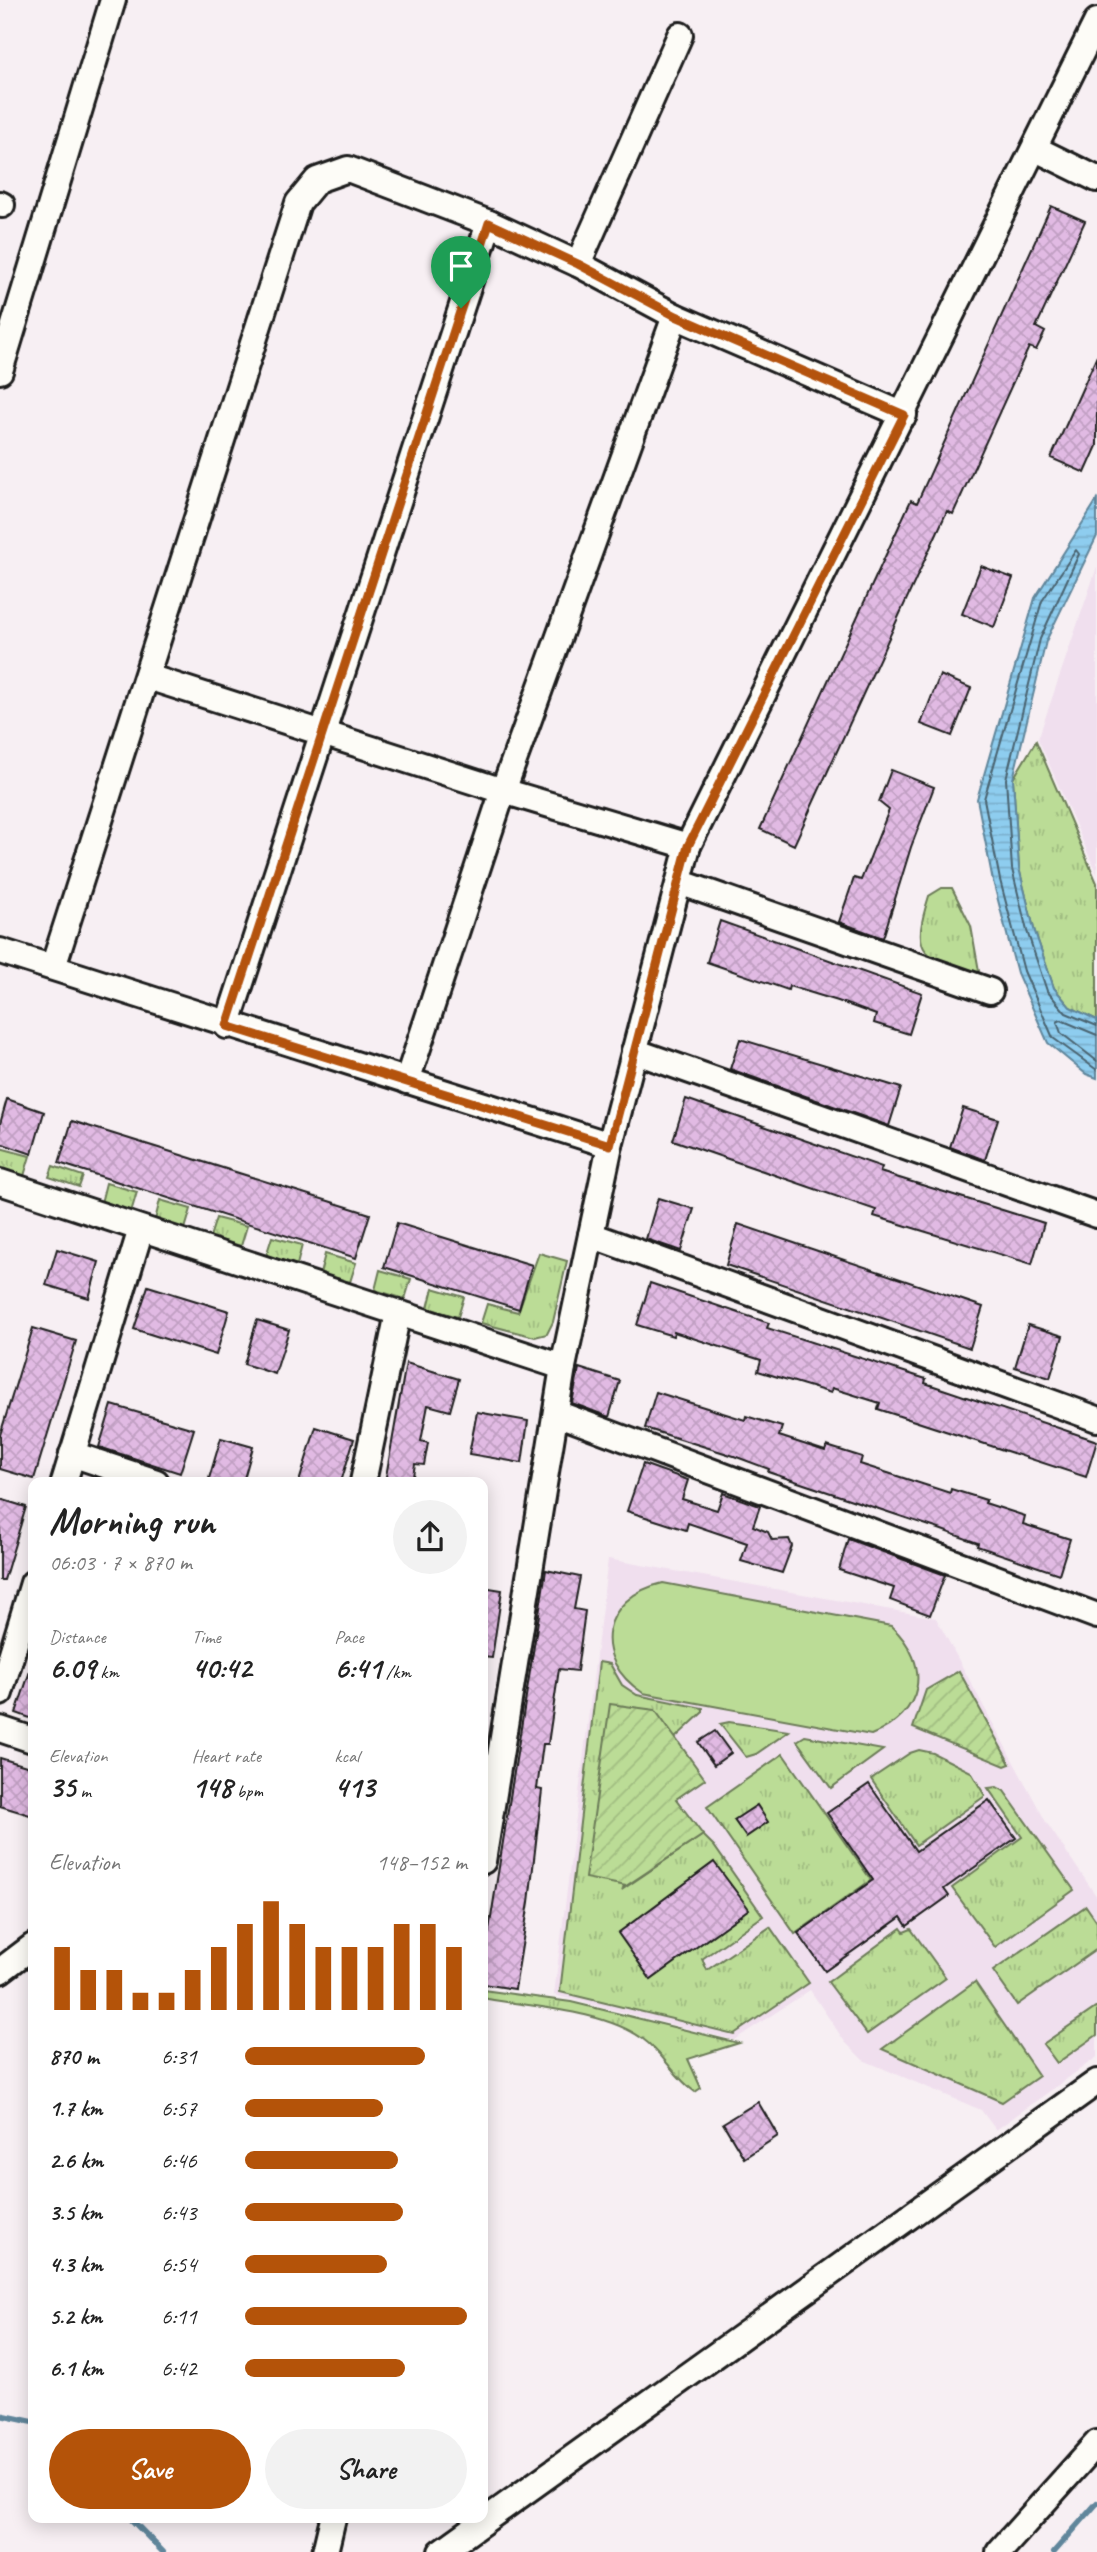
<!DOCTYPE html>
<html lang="en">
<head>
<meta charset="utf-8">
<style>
	body { margin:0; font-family:Caveat,sans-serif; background:#f2f2f2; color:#222; height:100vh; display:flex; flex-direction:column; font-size:26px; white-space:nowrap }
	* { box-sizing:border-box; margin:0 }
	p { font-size:23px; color:#767676 }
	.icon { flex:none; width:38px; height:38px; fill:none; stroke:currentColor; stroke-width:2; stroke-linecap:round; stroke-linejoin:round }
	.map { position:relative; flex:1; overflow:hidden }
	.sheet { position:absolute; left:28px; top:1477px; width:460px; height:1046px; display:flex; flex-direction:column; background:#fff; border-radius:14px; box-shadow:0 4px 18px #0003 }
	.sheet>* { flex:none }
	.pin { position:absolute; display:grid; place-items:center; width:60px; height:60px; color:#fff; margin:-72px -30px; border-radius:50% 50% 50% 0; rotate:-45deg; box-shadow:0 0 7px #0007 }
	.pin .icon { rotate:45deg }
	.round { display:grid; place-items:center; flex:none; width:74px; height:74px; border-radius:37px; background:#f2f2f2 }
	.head { display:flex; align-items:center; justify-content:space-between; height:119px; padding:0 21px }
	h1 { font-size:38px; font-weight:700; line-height:52px }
	.stats { display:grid; grid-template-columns:repeat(3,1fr); gap:10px; height:119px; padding:7px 21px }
	.stats div { display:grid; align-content:center }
	.stats b { font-size:30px; font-weight:700 }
	.stats small { font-size:19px; font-weight:400 }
	.stats p { font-size:19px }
	.chart { height:196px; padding:14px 21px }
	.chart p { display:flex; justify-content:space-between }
	.chart svg { width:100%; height:126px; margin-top:7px; stroke:#b45309; stroke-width:6 }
	.action { display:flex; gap:14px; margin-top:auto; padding:14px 21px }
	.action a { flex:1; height:80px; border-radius:42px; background:#b45309; color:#fff; font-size:28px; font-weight:700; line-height:80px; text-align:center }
	.action a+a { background:#f2f2f2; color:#222 }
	ul { padding:0 21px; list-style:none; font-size:23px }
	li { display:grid; grid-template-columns:112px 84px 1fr; align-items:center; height:52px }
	li i { height:18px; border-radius:9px; background:#b45309 }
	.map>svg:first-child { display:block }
</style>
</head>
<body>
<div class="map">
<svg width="1097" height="2552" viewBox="0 0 1097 2552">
	<defs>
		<pattern id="grass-tufts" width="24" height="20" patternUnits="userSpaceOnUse" patternTransform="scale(1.75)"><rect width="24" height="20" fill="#bbdc96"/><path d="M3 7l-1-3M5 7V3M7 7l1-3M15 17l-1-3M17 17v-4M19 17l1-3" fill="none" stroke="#a0bc81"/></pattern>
		<pattern id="garden-furrows" width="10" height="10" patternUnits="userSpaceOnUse" patternTransform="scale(1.75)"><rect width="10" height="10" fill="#bbdc96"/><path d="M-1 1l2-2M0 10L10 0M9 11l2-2" fill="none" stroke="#a0bc81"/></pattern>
		<pattern id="water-rules" width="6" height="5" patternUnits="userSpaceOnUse" patternTransform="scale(1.75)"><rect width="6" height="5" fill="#8ecdef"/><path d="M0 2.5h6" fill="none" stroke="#7aafcc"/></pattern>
		<pattern id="building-cross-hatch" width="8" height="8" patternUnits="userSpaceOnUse" patternTransform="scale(1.75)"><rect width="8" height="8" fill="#e1bae3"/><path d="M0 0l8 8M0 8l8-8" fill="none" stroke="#c09fc2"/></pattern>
	</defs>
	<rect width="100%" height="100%" fill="#f7eff3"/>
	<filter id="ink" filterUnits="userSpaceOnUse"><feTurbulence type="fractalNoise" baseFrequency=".0143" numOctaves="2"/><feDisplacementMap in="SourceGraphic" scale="14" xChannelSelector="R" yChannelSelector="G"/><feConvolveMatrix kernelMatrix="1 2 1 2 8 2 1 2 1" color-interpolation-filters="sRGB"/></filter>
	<g filter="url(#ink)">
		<g fill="#f0dfee">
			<polygon points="1097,567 1097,874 1038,739"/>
			<polygon points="608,1559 936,1618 1046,1822 1097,1897 1097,2057 996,2130 981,2110 863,2060 845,2042 810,1990 734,2040 554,1995"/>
		</g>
		<g fill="url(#grass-tufts)" stroke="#6c7c59" stroke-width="2">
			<polygon points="1036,741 1097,883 1097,1020 1070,1007 1054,988 1034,929 1019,868 1013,779"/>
			<path d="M942,888H952L971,926L979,971L975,975C923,955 910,956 929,896Z"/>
			<polygon points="0,1148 30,1156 24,1176 0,1169"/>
			<polygon points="53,1166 83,1176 79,1187 49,1177"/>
			<polygon points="106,1183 137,1192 131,1212 101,1203"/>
			<polygon points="160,1200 191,1209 185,1229 155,1220"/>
			<polygon points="216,1218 247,1226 241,1246 210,1237"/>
			<polygon points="272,1237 302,1245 297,1265 266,1256"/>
			<polygon points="539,1253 567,1261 553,1322 547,1334 535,1337 481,1323 487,1304 518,1312"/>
			<polygon points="325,1254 356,1263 350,1282 320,1274"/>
			<polygon points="380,1270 411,1279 405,1299 375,1290"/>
			<polygon points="433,1288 464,1297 458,1317 428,1308"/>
			<polygon points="599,1662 610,1664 622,1685 637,1695 703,1708 703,1712 675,1738 623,1889 703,1835 714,1846 763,1916 702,1959 707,1970 770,1927 809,1983 734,2034 560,1992"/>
			<polygon points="729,1722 789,1731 756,1754 746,1757 720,1724"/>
			<polygon points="805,1736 883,1750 831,1788 797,1741"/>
			<polygon points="919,1750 933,1753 971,1772 985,1796 916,1845 871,1779 910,1753"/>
			<polygon points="783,1754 871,1880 795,1934 707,1807"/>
			<polygon points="997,1787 1004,1791 1074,1890 995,1947 952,1888 1022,1837 988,1788"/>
			<polygon points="1086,1906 1097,1922 1097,1949 1017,2005 993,1971"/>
			<polygon points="901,1928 904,1932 911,1929 946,1978 867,2034 828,1982"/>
			<polygon points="975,1982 1039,2076 1002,2102 882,2049"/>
			<path d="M483,1990L571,2002L739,2043L688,2059L701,2088L695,2092C674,2077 664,2054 643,2039C605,2011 534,2007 488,1999L483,1998Z"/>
			<polygon points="1097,2007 1097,2035 1057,2063 1043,2044"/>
		</g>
		<g fill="url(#garden-furrows)" stroke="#6c7c59" stroke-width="2">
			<polygon points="959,1671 1010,1764 1005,1766 913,1728 926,1690"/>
			<polygon points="610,1704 655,1710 705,1779 676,1799 703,1835 626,1886 585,1878"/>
		</g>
		<path fill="#bbdc96" stroke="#6c7c59" stroke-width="2" d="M663,1583L891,1626C933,1665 924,1714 871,1735L643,1693C589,1658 601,1597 663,1583Z"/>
		<polygon fill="url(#water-rules)" stroke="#60869b" stroke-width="2" points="1097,500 1097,536 1046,641 1013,779 1019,868 1034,929 1054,988 1070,1007 1097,1020 1097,1078 1086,1074 1048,1043 1017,973 993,881 977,799 1035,598"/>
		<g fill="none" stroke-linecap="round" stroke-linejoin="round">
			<g stroke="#4a6370" stroke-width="2">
				<polyline points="1097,1026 1066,1013 1047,991 1027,931 1012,869 1006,779 1040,639 1079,554 1076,550 1042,601 984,799 1000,880 1024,971 1053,1038 1097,1070"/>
				<polyline points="1097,1035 1061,1020 1057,1022 1061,1033 1097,1061"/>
			</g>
			<g stroke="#60869b" stroke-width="6">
				<polyline points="0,2415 33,2422"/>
				<polyline points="130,2518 163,2552"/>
				<polyline points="1054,2552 1097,2503"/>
			</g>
		</g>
		<g fill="url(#building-cross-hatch)" stroke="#1c1c1c" stroke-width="2">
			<polygon points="1051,206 1085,221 1036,327 1045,332 1036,350 1029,347 953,514 947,511 794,845 760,829 911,500 917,503"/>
			<polygon points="1097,356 1097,446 1085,473 1051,458"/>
			<polygon points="981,566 1013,578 994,627 962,614"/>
			<polygon points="940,675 971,688 952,736 921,724"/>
			<polygon points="891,770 934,787 911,847 883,938 839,922 854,878 861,880 889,810 879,802"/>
			<polygon points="720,921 922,993 909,1034 874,1023 876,1015 838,1001 789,986 788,990 707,962"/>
			<polygon points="740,1039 901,1088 889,1126 730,1069"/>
			<polygon points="7,1099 44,1112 32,1154 0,1143 0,1124"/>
			<polygon points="686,1099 882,1167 880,1172 1044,1223 1032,1264 874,1216 876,1210 673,1140"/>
			<polygon points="963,1108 998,1119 985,1160 950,1147"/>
			<polygon points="72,1121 370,1214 356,1258 59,1163"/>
			<polygon points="658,1198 694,1209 681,1251 646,1239"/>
			<polygon points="397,1223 532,1265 519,1309 384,1267"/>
			<polygon points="738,1224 983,1307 970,1348 726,1265"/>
			<polygon points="57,1249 99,1262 89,1298 46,1285"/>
			<polygon points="650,1283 769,1323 767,1328 926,1379 925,1383 1097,1441 1086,1477 878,1409 880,1403 832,1388 831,1393 758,1371 761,1360 674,1332 673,1336 637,1325"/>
			<polygon points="148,1286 229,1311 216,1355 134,1329"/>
			<polygon points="257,1320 289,1330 275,1374 244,1364"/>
			<polygon points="1028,1325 1063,1336 1050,1378 1015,1367"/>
			<polygon points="33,1328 76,1341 34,1479 0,1469 0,1435"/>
			<polygon points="406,1363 459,1379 450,1411 428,1405 421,1441 428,1443 424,1465 415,1464 412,1482 385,1482"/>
			<polygon points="579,1368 620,1381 609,1417 572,1403"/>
			<polygon points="656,1392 745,1420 746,1416 782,1427 779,1436 825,1451 827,1446 862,1457 860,1464 950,1493 951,1489 986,1500 985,1503 1025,1516 1023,1524 1070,1539 1059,1574 977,1546 978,1543 939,1529 768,1472 769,1469 734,1456 645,1428"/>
			<polygon points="112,1405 194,1429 180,1473 99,1447"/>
			<polygon points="477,1412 528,1421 522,1463 469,1454"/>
			<polygon points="316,1427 354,1439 341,1482 299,1482"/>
			<polygon points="221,1438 253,1447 243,1482 208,1482"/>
			<polygon points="643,1464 688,1480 682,1499 717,1510 723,1493 760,1506 753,1526 768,1532 772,1540 789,1539 792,1546 782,1573 741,1561 747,1543 688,1523 686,1530 627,1511"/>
			<polygon points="0,1499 26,1507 4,1580 0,1580"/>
			<polygon points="848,1539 945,1575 930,1615 890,1600 894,1588 839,1570"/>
			<polygon points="546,1570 580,1577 574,1609 585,1611 577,1671 559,1669 548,1744 543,1744 537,1789 542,1790 529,1902 515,1989 483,1984 483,1968"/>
			<polygon points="483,1587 502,1590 492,1658 483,1657"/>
			<polygon points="30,1671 33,1671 33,1719 16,1713"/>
			<polygon points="715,1731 731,1753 714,1765 698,1742"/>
			<polygon points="0,1758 33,1768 33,1816 0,1806"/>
			<polygon points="869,1784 916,1851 989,1800 1016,1838 944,1889 949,1896 907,1926 901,1917 825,1971 798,1933 873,1880 827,1813"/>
			<polygon points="757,1805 768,1822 746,1837 734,1820"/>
			<polygon points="714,1862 749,1909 651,1980 618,1933"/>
			<polygon points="758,2102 778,2136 744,2158 723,2123"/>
		</g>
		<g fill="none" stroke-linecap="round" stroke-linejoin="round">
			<defs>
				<g id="minor">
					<polyline points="1036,149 1097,179"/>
					<polyline points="0,204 2,205"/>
					<polyline points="578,264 680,35"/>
					<polyline points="0,371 113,0"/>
					<polyline points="148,677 503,791 688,846"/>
					<polyline points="679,882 990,991"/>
					<polyline points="0,951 610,1145"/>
					<polyline points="53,967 298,203 317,180 348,169 489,223 578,264 675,316 904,415"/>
					<polyline points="227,1026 489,223"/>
					<polyline points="634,1051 1097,1215"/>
					<polyline points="407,1081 503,791 675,316"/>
					<polyline points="0,1182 563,1367"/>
					<polyline points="591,1235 1097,1419"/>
					<polyline points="556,1413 1097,1616"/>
					<polyline points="72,1454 156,1482"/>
					<polyline points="64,1482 141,1229"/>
					<polyline points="363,1482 398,1313"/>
					<polyline points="0,1693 33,1583"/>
					<polyline points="0,1729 33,1740"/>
					<polyline points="483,1861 563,1367 610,1145 688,846 1097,21"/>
					<polyline points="0,1971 33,1946"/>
					<polyline points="325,2552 333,2518"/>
					<polyline points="441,2552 1097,2082"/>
					<polyline points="999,2552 1097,2443"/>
				</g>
			</defs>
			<use href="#minor" stroke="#1c1c1c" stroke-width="30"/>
			<use href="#minor" stroke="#fdfcf7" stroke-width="24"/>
		</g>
	</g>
	<g fill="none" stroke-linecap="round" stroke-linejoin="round" filter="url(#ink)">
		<defs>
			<polygon id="route" points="489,223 578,264 676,316 904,415 688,846 610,1145 227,1026"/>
		</defs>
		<use href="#route" stroke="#fff" stroke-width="14"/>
		<use href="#route" stroke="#b45309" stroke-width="9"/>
	</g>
</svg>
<div class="pin" style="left:461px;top:308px;background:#1e9e55"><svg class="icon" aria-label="arrive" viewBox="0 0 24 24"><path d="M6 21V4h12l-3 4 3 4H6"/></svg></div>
<section class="sheet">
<div class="head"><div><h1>Morning run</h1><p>06:03 · 7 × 870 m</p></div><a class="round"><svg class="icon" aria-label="share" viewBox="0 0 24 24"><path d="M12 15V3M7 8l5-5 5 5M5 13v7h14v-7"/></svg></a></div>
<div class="stats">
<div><p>Distance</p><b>6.09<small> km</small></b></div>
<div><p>Time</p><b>40:42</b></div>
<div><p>Pace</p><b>6:41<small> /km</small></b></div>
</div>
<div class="stats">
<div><p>Elevation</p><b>35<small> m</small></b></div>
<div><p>Heart rate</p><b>148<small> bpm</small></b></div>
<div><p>kcal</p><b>413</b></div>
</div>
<div class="chart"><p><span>Elevation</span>148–152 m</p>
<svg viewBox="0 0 160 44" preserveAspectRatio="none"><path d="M5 44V22M15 44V30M25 44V30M35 44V38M45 44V38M55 44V30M65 44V22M75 44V14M85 44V6M95 44V14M105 44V22M115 44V22M125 44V22M135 44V14M145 44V14M155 44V22"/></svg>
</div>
<ul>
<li><b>870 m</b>6:31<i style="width:81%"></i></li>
<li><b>1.7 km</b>6:57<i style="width:62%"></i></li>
<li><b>2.6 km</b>6:46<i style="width:69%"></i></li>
<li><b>3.5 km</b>6:43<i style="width:71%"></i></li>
<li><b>4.3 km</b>6:54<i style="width:64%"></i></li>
<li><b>5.2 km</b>6:11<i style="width:100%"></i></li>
<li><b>6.1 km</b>6:42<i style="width:72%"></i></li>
</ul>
<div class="action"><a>Save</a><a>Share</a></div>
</section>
</div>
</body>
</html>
